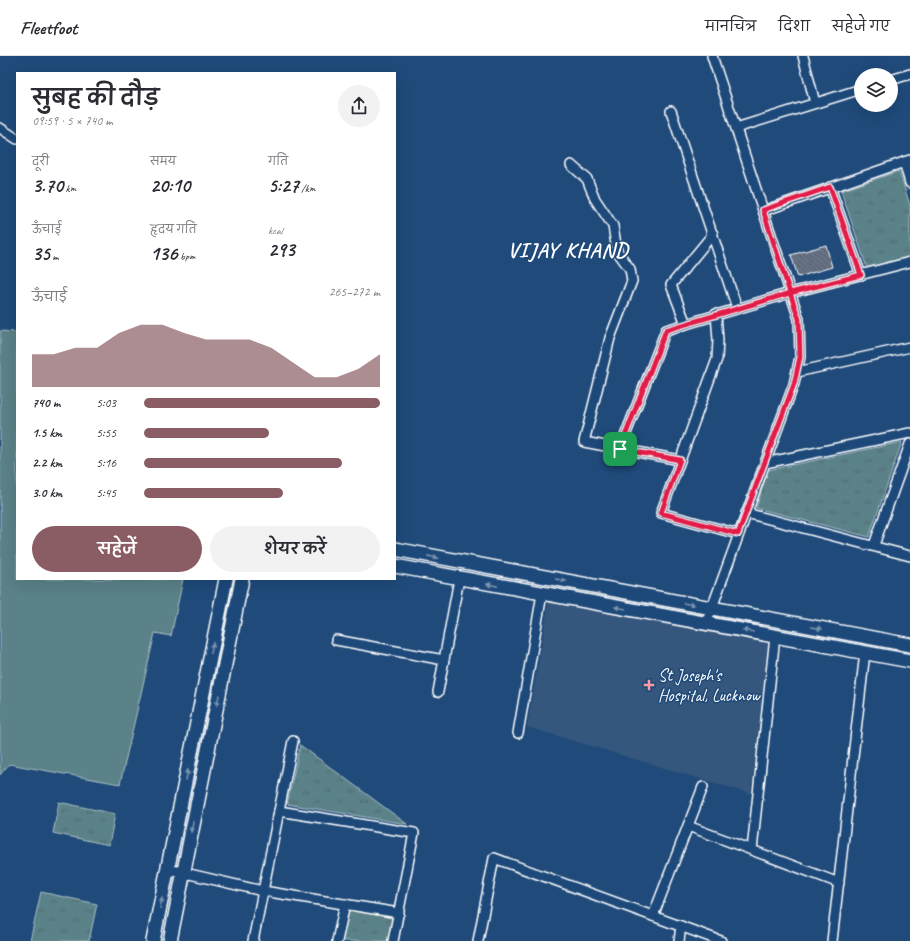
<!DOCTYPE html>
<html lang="hi">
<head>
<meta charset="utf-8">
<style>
	body { margin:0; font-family:Caveat,"Playpen Sans Deva",sans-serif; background:#f2f2f3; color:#2b2b33; height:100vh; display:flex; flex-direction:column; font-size:15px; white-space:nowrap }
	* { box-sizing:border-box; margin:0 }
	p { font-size:13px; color:#7c7c81 }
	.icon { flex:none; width:22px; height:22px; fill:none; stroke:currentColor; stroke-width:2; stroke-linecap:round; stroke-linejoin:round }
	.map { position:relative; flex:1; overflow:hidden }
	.side { position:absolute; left:16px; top:16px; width:380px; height:508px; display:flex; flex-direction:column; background:#fff; border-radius:0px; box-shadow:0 4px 16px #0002 }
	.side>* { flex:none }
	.controls { position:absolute; left:854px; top:12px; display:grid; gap:8px }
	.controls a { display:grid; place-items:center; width:44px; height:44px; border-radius:50%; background:#fff; box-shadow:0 4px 16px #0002; font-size:20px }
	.pin { position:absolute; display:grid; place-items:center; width:34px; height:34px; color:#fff; margin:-17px; border-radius:8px; box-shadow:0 2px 6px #0006 }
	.round { display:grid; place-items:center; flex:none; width:42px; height:42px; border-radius:21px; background:#f2f2f3 }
	.summary { display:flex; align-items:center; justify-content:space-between; height:68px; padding:0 16px }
	h1 { font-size:22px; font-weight:600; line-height:30px }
	.metrics { display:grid; grid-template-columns:repeat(3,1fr); gap:6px; height:68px; padding:4px 16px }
	.metrics div { display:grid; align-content:center }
	.metrics b { font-size:20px; font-weight:600 }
	.metrics small { font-size:11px; font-weight:400 }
	.metrics p { font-size:11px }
	.chart { height:112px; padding:8px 16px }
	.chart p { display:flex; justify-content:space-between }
	.chart svg { width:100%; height:72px; margin-top:4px; fill:#8a5d65; opacity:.7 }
	.action { display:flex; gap:8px; margin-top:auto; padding:8px 16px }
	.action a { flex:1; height:46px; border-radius:24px; background:#8a5d65; color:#fff; font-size:16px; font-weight:600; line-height:46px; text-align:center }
	.action a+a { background:#f2f2f3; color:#2b2b33 }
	ul { padding:0 16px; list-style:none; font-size:13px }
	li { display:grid; grid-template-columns:64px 48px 1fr; align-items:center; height:30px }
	li i { height:10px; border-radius:5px; background:#8a5d65 }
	header { display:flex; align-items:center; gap:24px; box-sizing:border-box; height:56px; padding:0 20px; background:#fff; border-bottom:1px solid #e1e1e2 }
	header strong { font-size:19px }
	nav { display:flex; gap:22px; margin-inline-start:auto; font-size:14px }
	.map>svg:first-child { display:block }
</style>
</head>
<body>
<header>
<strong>Fleetfoot</strong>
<nav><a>मानचित्र</a><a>दिशा</a><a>सहेजे गए</a></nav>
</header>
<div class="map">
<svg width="910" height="885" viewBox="0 0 910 885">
	<defs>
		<pattern id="park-tufts" width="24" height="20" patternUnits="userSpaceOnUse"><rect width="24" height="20" fill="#5a8288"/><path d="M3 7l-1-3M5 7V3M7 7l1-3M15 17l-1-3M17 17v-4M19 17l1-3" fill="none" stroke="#546a6d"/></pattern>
		<pattern id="building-back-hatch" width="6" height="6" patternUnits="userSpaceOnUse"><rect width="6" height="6" fill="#667285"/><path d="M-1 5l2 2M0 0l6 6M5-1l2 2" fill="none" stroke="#585d66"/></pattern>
	</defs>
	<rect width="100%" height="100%" fill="#1f4a7a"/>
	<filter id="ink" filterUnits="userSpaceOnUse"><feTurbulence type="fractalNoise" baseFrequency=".025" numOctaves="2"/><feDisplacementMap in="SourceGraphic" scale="8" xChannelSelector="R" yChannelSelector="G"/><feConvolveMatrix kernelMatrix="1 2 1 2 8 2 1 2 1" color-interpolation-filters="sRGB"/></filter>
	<g filter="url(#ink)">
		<polygon fill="#34567d" points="549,545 768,587 751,738 527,671"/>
		<polygon fill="#5a8288" stroke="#acc0c4" points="0,275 17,276 17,523 183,523 171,580 155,577 120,728 9,708 0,719"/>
		<g fill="url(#park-tufts)" stroke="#acc0c4">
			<polygon points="899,115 910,149 910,201 867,212 841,135"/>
			<polygon points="902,386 869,481 756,452 768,414"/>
			<polygon points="300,689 407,768 287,748"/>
			<polygon points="59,746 115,758 109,789 53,777"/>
			<polygon points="41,836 97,848 89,885 30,885"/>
			<polygon points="348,854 394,862 389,885 342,885"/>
		</g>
		<polygon fill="url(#building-back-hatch)" stroke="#fff" points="826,189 832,211 798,221 791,199"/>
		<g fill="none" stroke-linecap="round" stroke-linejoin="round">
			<defs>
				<g id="street">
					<polyline points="803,0 815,47"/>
					<polyline points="891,24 910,18"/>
					<polyline points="671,55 737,252"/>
					<polyline points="0,72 17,83"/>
					<polyline points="736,72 861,33"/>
					<polyline points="904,106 910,127"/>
					<polyline points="571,109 587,123 595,143 613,170 617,195 630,213 632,225 610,282 584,386 680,404"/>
					<polyline points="830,131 861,219"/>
					<polyline points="763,155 910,104"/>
					<polyline points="716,258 718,284 717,303 661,457 738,478"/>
					<polyline points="686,268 671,229 713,178"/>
					<polyline points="797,316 910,291"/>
					<polyline points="620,393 666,274 790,237 910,206"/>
					<polyline points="765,407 910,377"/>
					<polyline points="746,457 910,500"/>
					<polyline points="874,489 910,388"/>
					<polyline points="706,568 794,328 800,301 799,263 712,0"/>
					<polyline points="336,584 444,604"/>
					<polyline points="438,636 459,523"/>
					<polyline points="518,677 542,538"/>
					<polyline points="279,755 414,777 393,885"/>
					<polyline points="688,770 839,827"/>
					<polyline points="752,794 775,580"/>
					<polyline points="168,813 263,835 399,857"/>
					<polyline points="653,860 703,731"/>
					<polyline points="253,885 293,685"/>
					<polyline points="337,885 345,848"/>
					<polyline points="478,885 494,802 721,885"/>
					<polyline points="679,885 681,870"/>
					<polyline points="832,885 865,596"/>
				</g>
				<g id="secondary">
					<polyline points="395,493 910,589"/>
					<polyline points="395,510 910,605"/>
					<polyline points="153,885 226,523"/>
					<polyline points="170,885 242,523"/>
				</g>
			</defs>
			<use href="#street" stroke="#fff" stroke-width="12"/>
			<use href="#secondary" stroke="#fff" stroke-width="16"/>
			<use href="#street" stroke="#1f4a7a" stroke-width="9"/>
			<use href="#secondary" stroke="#1f4a7a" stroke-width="13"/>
		</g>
		<defs><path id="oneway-solid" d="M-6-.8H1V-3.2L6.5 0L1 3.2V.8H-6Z"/></defs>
		<g fill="#7992af">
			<use href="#oneway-solid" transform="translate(433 501) rotate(11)"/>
			<use href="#oneway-solid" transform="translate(561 524) rotate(11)"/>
			<use href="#oneway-solid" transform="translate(492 529) rotate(-169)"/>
			<use href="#oneway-solid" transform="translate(689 548) rotate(10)"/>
			<use href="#oneway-solid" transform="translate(620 552) rotate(-170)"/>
			<use href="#oneway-solid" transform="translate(817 572) rotate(10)"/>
			<use href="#oneway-solid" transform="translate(748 575) rotate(-170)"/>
			<use href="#oneway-solid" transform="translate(212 592) rotate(-79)"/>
			<use href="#oneway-solid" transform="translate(218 644) rotate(101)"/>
			<use href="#oneway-solid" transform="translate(187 719) rotate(-79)"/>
			<use href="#oneway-solid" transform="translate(192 771) rotate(101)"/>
			<use href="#oneway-solid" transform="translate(161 847) rotate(-79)"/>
		</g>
	</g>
	<g fill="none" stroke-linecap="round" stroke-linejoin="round" filter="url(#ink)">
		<defs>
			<polyline id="route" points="620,393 680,404 661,457 738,478 794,328 800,301 799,263 790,237 861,219 830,131 763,154 790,237 666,274 620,393"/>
		</defs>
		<use href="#route" stroke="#fff" stroke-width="8"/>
		<use href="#route" stroke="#e11d48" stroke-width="5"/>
	</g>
	<path fill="#ff9aa2" stroke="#1f4a7a" stroke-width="1.5" d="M647 623h4v4h4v4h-4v4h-4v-4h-4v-4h4z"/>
	<g text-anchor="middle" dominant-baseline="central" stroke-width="3" stroke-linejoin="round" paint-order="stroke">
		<g font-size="17" fill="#fff" stroke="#1f4a7a" text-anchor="start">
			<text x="658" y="619">St Joseph's<tspan x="658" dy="20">Hospital, Lucknow</tspan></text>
		</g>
		<g font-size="21" font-weight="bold" letter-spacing="1" fill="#fff" stroke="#1f4a7a">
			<text x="568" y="194">VIJAY KHAND</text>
		</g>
	</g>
</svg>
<div class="controls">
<a><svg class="icon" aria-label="layers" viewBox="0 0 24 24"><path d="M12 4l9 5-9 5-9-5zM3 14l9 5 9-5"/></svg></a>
</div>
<div class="pin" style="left:620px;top:393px;background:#1e9e55"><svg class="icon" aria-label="arrive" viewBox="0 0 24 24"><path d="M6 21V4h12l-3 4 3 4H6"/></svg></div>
<section class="side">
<div class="summary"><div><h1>सुबह की दौड़</h1><p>09:59 · 5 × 740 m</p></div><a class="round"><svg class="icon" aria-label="share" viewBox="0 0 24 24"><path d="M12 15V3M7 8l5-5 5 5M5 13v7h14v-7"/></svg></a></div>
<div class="metrics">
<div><p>दूरी</p><b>3.70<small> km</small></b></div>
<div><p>समय</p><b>20:10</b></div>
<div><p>गति</p><b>5:27<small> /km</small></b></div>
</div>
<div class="metrics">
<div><p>ऊँचाई</p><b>35<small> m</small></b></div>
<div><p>हृदय गति</p><b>136<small> bpm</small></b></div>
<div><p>kcal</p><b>293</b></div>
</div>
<div class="chart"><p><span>ऊँचाई</span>265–272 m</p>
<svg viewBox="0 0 160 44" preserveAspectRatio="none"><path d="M0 44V24L10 24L20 20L30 20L40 11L50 6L60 6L70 11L80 15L90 15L100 15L110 20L120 29L130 38L140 38L150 33L160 24V44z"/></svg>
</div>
<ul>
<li><b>740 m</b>5:03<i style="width:100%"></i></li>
<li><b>1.5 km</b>5:55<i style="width:53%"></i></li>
<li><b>2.2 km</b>5:16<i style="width:84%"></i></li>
<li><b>3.0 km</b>5:45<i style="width:59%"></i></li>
</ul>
<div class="action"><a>सहेजें</a><a>शेयर करें</a></div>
</section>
</div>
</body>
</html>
